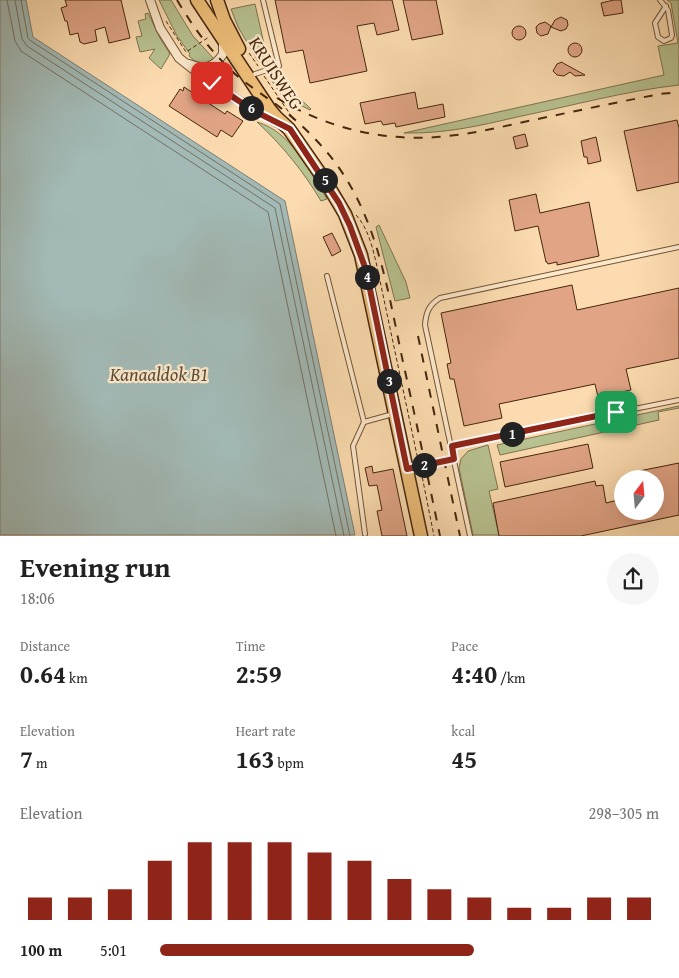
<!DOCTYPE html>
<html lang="en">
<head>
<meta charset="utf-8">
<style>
	body { margin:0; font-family:"Gentium Book Plus",serif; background:#f6f6f6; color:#222; height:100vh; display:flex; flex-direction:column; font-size:19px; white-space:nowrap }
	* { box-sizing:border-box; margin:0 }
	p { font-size:16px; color:#767676 }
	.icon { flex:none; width:28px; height:28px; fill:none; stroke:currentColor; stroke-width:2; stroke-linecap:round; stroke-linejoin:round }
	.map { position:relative; height:536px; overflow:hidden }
	.drawer { display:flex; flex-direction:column; background:#fff; flex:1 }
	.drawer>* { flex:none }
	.needle { width:32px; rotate:16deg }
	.controls { position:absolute; left:614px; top:470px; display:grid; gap:10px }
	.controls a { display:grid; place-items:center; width:50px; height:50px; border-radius:50%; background:#fff; box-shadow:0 5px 20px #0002; font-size:25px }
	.pin { position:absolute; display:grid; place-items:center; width:42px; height:42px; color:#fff; margin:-21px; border-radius:10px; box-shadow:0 2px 8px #0006 }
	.km { position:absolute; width:25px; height:25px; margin:-12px; border-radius:50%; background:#222; color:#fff; font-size:14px; line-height:25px; text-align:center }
	.round { display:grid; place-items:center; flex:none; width:52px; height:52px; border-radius:26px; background:#f6f6f6 }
	.head { display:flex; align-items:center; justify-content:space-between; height:85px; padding:0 20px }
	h1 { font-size:28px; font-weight:800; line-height:38px }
	.stats { display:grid; grid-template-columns:repeat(3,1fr); gap:8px; height:85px; padding:5px 20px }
	.stats div { display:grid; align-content:center }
	.stats b { font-size:25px; font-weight:800 }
	.stats small { font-size:14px; font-weight:400 }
	.stats p { font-size:14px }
	.chart { height:140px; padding:10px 20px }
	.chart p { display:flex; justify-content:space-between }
	.chart svg { width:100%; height:90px; margin-top:5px; stroke:#8f2418; stroke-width:6 }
	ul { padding:0 20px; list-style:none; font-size:16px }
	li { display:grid; grid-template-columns:80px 60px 1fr; align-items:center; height:38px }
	li i { height:12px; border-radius:6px; background:#8f2418 }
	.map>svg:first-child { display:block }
</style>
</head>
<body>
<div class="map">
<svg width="679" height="536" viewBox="0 0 679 536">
	<rect width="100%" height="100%" fill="#fbdbaf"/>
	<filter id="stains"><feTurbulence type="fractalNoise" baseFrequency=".004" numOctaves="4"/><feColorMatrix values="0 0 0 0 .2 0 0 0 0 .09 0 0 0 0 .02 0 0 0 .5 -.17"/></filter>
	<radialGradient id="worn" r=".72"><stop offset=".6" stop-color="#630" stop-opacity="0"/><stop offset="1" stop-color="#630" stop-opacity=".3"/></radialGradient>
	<g fill="#b8c190" stroke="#7f7450">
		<path d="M159,0H171L193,36L214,59C205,67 196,63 189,56L190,54L177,36Z"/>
		<path d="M667,0H679V85C625,91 571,106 517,117C479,126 443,134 404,133L664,75L658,46L678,43L671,3Z"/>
		<polygon points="255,4 267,57 258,61 238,27 231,9"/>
		<polygon points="148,13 160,38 170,54 161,69 149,58 155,49 140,52 136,37 142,36 138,21 146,19 145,14"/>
		<polygon points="274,75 311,109 310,110 282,96 270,78"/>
		<path d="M257,122C292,132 308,170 327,199L321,201C304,172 282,145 257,122Z"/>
		<polygon points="379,225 406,282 410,298 395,301 376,227"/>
		<polygon points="679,406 679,408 658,412 659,420 500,455 497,445"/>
		<polygon points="488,445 498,489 489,491 499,535 473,535 459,468 461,459 468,451"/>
	</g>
	<polygon fill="#a2b9b5" stroke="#7d7f73" points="0,0 26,0 33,37 285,201 355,535 0,535"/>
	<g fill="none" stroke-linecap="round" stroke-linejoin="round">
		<g stroke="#747062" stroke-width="1">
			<polyline points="7,0 15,41 21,51 268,212 336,536"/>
			<polyline points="15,0 22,39 27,46 275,208 344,536"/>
			<polyline points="21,0 28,38 31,41 280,204 350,536"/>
		</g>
	</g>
	<g fill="#e1a586" stroke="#46270f">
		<polygon points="65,0 121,0 130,38 109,43 105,27 95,30 97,41 84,44 80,42 78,33 70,35 67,21 65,21 61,8 67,6"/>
		<polygon points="275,0 392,0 399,30 377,35 374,23 357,26 367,71 310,83 303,50 286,53"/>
		<polygon points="403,0 436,0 443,34 412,40"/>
		<polygon points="614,0 621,0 623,13 604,16 601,3"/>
		<polygon points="561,17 567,20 568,25 566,29 561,31 551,27 555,20"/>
		<polygon points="545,22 551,26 548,34 541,36 537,33 536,27 539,24"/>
		<circle cx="519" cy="33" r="7"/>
		<circle cx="575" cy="50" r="7"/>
		<polygon points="562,62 563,63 585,75 575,76 570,72 564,76 557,75 553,71 557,64"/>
		<polygon points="184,87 225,114 227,111 243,121 232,137 221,130 217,137 169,106 180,89 183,91"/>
		<polygon points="415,92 418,109 443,104 445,117 396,127 395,123 383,125 381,121 365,124 360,103"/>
		<polygon points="677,120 679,128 679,182 637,191 624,131"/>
		<polygon points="525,134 528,146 516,149 513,137"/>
		<polygon points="596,137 601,161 588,164 587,157 584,157 581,141"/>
		<polygon points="536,194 540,213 589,202 599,256 557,265 557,262 548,264 547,262 546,262 538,226 515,231 509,200"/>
		<polygon points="332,233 341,251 332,256 323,237"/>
		<polygon points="572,285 577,310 679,288 679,358 626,369 631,390 598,397 595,384 499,404 502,418 464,426 454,379 450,379 447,364 451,363 441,313"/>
		<polygon points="588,444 593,468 505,487 500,462"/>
		<polygon points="679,463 679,515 581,536 499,536 493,503 595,481 596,486 603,485 606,503 622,499 622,511 655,511 655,479 640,479 639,471"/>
		<polygon points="372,466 373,473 393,469 407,536 382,536 377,511 382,510 377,485 369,486 365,468"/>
	</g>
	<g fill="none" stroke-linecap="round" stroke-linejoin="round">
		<defs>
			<g id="lane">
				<polyline points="660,0 668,10 672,35 671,38 664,41 658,37 655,23 666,6"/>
				<polyline points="255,74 279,66 263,0"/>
				<polyline points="327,276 364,422 393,414"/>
				<polyline points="364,422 353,446 365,534"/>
				<polyline points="451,446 679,400"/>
				<polyline points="410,468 454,459"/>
				<path d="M470,536L425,325C426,312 429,305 440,298L679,247"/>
			</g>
			<g id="street">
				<polyline points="150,0 160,28 179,58 198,73 231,96 277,123"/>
				<path d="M189,64C204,70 214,68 223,54V41"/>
			</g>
			<g id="primary">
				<polyline points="197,0 270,110 276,117 289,129 326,182 345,214 361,255 421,536"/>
				<polyline points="217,0 224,20 239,49"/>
			</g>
		</defs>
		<use href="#lane" stroke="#735437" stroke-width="6"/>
		<use href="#street" stroke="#735437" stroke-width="10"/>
		<use href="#primary" stroke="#46270f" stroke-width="15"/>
		<g stroke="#46270f" stroke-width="1" stroke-dasharray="4 2.5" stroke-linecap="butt">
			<polyline points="166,21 186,52 209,37"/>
			<polyline points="249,53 258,66"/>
			<polyline points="264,76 294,120"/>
			<path d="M356,215C368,228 372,246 376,262L418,460"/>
			<polyline points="421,471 434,536"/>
		</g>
		<use href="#lane" stroke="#fce8cb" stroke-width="4"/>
		<use href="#street" stroke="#fce8cb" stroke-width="8"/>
		<use href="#primary" stroke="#eebe78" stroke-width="12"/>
		<g stroke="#46270f" stroke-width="2" stroke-dasharray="9 9" stroke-linecap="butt">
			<path d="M177,0C193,27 211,52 235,74C248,85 263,95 277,105C298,121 318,140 334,161C378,219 388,292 403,362C416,420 428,478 440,536"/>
			<path d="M277,98C328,129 388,143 448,136C477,133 505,126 533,120C576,111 618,102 660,94L679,92"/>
			<polyline points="418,336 460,536"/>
		</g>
	</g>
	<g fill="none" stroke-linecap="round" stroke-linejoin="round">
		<defs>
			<polyline id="route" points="212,83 254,111 290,129 339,203 350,226 366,270 407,469 454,459 452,446 616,412"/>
		</defs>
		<use href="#route" stroke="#fff" stroke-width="10"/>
		<use href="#route" stroke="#8f2418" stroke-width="6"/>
	</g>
	<g text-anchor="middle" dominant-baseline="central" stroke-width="4.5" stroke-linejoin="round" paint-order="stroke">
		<g font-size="18" fill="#46270f" stroke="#fce8cb">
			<text transform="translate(276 73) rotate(57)">KRUISWEG</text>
		</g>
		<g font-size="19" font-style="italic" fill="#5d4c38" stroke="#fce8cb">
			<text x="159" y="374">Kanaaldok B1</text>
		</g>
	</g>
	<rect width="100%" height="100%" filter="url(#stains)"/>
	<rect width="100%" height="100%" fill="url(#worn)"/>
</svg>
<div class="controls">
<a><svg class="needle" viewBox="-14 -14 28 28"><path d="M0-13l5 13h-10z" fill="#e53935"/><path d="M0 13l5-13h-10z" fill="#767676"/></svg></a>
</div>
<div class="pin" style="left:616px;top:412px;background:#1e9e55"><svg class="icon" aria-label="arrive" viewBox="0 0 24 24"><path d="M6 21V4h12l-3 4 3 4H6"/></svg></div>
<div class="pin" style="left:212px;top:83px;background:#d93025"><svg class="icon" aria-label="check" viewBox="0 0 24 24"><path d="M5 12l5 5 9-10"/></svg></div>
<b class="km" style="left:512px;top:434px">1</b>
<b class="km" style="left:424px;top:465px">2</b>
<b class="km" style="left:389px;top:381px">3</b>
<b class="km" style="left:367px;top:277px">4</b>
<b class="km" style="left:325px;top:180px">5</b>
<b class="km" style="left:251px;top:108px">6</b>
</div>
<section class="drawer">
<div class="head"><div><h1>Evening run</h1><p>18:06</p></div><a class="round"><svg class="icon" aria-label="share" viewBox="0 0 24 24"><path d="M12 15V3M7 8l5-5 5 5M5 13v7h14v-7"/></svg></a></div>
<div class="stats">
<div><p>Distance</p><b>0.64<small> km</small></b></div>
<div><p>Time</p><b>2:59</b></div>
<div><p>Pace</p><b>4:40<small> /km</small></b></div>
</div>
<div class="stats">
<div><p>Elevation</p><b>7<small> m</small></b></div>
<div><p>Heart rate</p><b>163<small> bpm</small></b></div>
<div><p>kcal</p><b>45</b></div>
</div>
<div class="chart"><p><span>Elevation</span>298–305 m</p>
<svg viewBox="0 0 160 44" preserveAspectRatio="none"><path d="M5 44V33M15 44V33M25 44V29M35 44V15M45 44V6M55 44V6M65 44V6M75 44V11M85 44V15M95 44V24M105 44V29M115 44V33M125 44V38M135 44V38M145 44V33M155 44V33"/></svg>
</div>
<ul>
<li><b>100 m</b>5:01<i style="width:63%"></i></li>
</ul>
</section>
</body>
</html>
